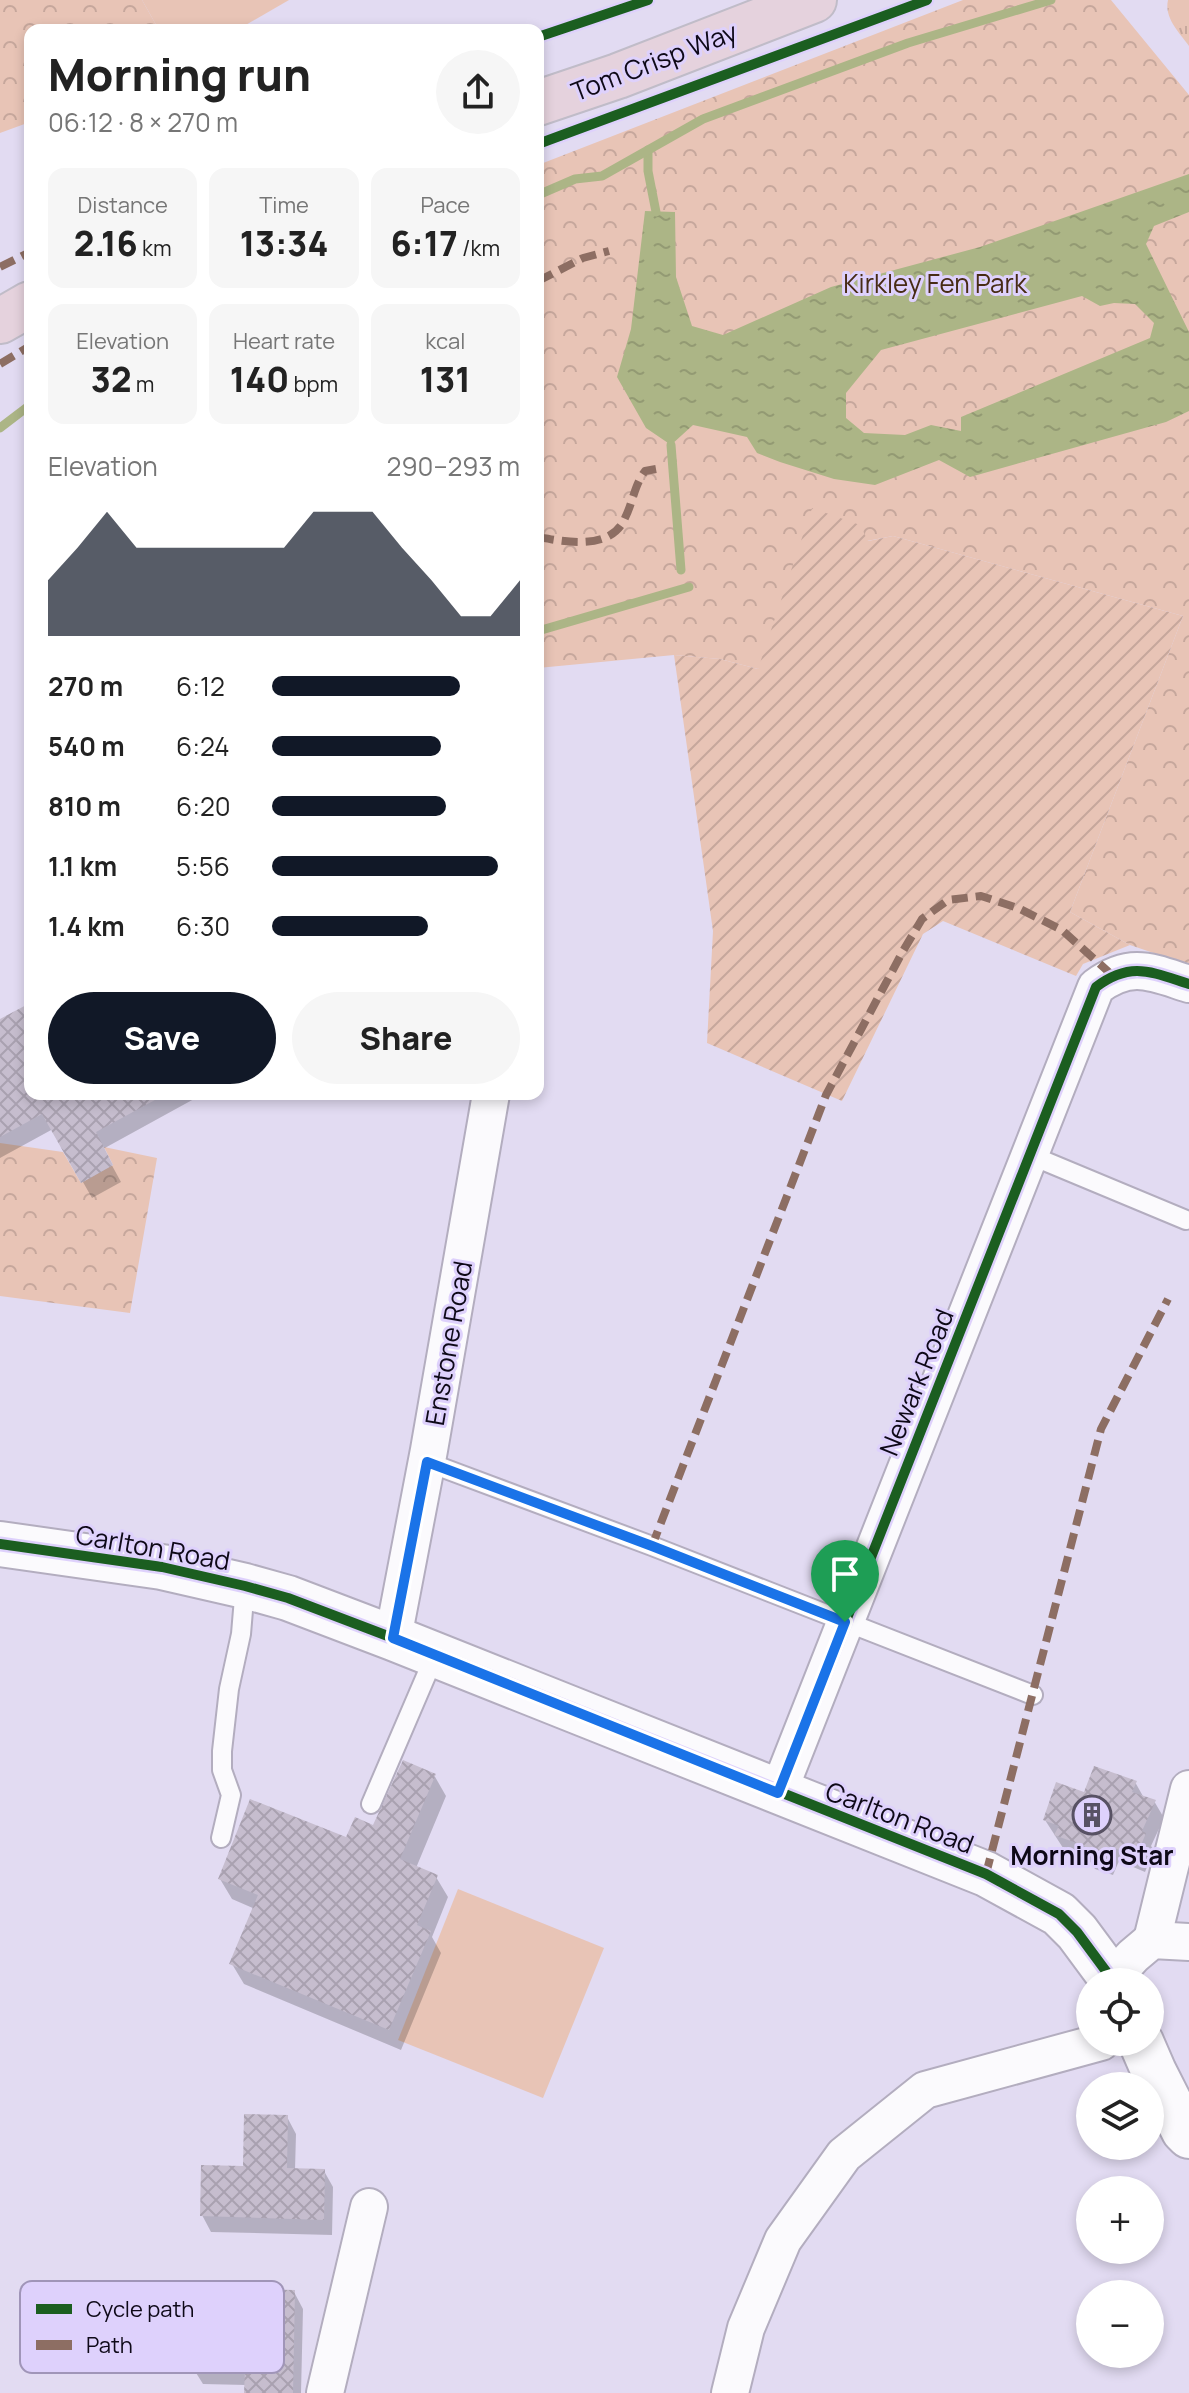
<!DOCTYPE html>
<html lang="en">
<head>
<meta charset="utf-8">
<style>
	body { margin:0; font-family:Manrope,sans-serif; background:#f6f6f6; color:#222; height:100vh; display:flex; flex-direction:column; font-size:30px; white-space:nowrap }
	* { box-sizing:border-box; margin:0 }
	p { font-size:26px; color:#767676 }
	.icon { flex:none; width:44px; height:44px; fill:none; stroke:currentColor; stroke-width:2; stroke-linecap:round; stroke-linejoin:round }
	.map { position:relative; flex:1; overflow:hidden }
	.details { position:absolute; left:24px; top:24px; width:520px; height:1076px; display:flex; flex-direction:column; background:#fff; border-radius:16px; box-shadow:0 4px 12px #0003 }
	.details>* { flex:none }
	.fabs { position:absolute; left:1076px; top:1968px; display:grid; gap:16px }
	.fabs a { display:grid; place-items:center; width:88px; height:88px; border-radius:50%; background:#fff; box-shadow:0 4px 12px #0003; font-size:40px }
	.pin { position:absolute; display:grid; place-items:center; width:68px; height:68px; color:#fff; margin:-82px -34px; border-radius:50% 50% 50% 0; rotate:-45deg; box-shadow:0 0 8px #0007 }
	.pin .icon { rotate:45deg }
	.round { display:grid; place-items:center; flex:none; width:84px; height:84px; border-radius:42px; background:#f6f6f6 }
	.overview { display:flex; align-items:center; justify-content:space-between; height:136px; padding:0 24px }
	h1 { font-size:44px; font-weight:800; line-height:60px }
	.figures { display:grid; grid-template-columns:repeat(3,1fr); gap:12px; height:136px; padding:8px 24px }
	.figures div { display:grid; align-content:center; border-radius:16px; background:#f6f6f6; text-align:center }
	.figures b { font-size:34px; font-weight:800 }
	.figures small { font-size:22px; font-weight:400 }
	.figures p { font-size:22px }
	.chart { height:224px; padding:16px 24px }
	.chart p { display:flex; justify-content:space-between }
	.chart svg { width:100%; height:144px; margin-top:8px; fill:#111827; opacity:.7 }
	.button { display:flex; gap:16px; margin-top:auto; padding:16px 24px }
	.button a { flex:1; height:92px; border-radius:48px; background:#111827; color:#fff; font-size:32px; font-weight:800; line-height:92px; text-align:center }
	.button a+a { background:#f6f6f6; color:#222 }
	ul { padding:0 24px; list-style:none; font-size:26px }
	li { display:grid; grid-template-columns:128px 96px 1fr; align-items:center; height:60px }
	li i { height:20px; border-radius:10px; background:#111827 }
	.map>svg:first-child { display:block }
</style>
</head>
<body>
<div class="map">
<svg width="1189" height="2393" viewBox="0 0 1189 2393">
	<defs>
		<pattern id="grass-tufts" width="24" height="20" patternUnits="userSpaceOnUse" patternTransform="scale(2)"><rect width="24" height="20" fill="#e8c4b6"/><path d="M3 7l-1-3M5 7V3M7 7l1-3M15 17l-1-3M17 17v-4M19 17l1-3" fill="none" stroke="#c6a79c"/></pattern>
		<pattern id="forest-crowns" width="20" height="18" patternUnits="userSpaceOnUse" patternTransform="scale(2)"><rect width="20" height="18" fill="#e8c4b6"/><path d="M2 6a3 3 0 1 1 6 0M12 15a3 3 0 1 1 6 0" fill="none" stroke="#c6a79c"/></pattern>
		<pattern id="garden-furrows" width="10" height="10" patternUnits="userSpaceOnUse" patternTransform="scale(2)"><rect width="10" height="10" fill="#e8c4b6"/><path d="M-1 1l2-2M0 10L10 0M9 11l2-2" fill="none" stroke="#c6a79c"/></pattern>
		<pattern id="water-ripples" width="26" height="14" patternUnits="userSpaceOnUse" patternTransform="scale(2)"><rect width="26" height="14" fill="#acb586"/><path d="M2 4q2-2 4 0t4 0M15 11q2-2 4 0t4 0" fill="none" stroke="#939a73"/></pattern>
		<pattern id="building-cross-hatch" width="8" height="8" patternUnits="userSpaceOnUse" patternTransform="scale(2)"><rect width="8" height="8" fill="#c6bdce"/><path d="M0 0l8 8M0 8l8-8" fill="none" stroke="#a9a1b0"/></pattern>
	</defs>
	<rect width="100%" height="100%" fill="#e2dbf2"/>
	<path fill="url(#grass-tufts)" d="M1168,0H1189V46C1179,32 1164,18 1168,0Z"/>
	<g fill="url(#forest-crowns)">
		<polygon points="0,0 142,0 159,30 30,30 30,122 0,133"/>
		<polygon points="963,0 1111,0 1189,95 1189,965 1130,945 1070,912 1183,616 893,536 867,541 758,669 720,659 674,655 538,668 538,165"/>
		<polygon points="0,1143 63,1152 81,1183 113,1165 104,1147 157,1158 130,1313 0,1296"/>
	</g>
	<polygon fill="url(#garden-furrows)" points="812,508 860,525 868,541 893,536 1183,616 1070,912 1130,945 1083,964 1076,976 943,921 923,934 842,1101 707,1043 713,931 674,655 720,659 758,669"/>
	<g fill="#e8c4b6">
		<polygon points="142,0 289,0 237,30 159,30"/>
		<polygon points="458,1889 604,1948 543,2098 398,2040"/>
	</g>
	<path fill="url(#water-ripples)" fill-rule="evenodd" d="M1189,174V212L1154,226L1146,244L1189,332V411L1166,422L970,477L939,460L875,485L834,479L780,462L757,453L747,437L693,425L671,445L646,428L617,377L631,329L645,211L675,212L676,277L692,326L723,335L831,287L980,247ZM1082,296L1100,306L1114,303L1135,304L1154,323L1150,338L961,417V431L931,425L905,435L864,433L846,418V393L881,350Z"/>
	<g fill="#0003">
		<polygon points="30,1017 30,1094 191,1094 194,1099 103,1149 121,1182 92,1198 53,1129 0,1158 0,1022"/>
		<polygon points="434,1775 446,1796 416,1868 436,1877 448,1897 432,1937 441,1953 401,2050 244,1984 232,1964 255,1909 232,1899 220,1879 347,1839 374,1827"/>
		<polygon points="1135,1782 1144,1798 1154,1801 1164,1818 1151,1846 1154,1850 1145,1872 1119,1861 1113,1875 1095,1869 1089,1860 1065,1851 1045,1820 1085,1795"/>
		<polygon points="287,2117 296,2134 295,2170 324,2171 333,2187 332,2235 211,2232 202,2215"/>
		<polygon points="294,2292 303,2309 301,2393 246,2393 246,2385 203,2384 193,2368 247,2330"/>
	</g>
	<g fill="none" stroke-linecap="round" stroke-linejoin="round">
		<g stroke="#acb586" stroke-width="9">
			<polyline points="648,150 648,171 656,212"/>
			<polyline points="538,195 575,179 602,176 703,119 908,43 1051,0"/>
			<polyline points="0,428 30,405"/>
			<polyline points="671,445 681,570"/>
			<polyline points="538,631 689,587"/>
		</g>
	</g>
	<g fill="url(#building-cross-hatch)">
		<polygon points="30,1003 30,1094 166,1094 96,1132 113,1165 81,1183 42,1114 0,1137 0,1019"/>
		<polygon points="403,1760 436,1774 400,1859 438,1875 417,1925 431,1931 389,2030 229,1964 258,1895 218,1879 250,1799 346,1837 355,1817 373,1825"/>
		<polygon points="1094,1766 1137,1781 1132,1792 1156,1800 1142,1831 1146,1833 1136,1857 1110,1846 1103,1860 1083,1853 1085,1846 1054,1835 1059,1826 1043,1820 1056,1782 1084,1792"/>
		<polygon points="244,2114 288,2115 287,2168 325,2169 324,2220 200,2216 201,2165 243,2166"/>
		<polygon points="246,2289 295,2290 293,2393 244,2393 245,2369 191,2368 192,2327 246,2328"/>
	</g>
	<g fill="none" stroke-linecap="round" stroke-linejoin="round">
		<defs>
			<g id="lane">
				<polyline points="1030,1155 1186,1220"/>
				<polyline points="427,1462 652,1546 1033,1695"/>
				<polyline points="371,1804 435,1655"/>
				<polyline points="221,1838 231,1795 222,1770 222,1751 229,1689 241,1634 245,1586"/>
			</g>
			<g id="street">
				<polyline points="393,1638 429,1450 491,1094"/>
				<path d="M778,1793L1096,987C1131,961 1151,972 1189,984"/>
				<polyline points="1152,1940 1189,1789"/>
				<polyline points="1112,1979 1133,1956 1152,1940 1189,1942"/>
				<polyline points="325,2393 369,2207"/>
				<polyline points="730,2393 746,2328 783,2240 844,2155 925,2090 1101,2042"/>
			</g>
			<g id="secondary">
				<polyline points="0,1544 162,1567 245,1586 288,1598 393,1638 986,1874 1059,1914 1077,1932 1114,1982"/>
				<polyline points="1141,2042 1154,2072 1184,2131 1189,2136"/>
			</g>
			<g id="highway">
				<polyline points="538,103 618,76 814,0"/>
				<polyline points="0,321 30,304"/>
			</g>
		</defs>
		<use href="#lane" stroke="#b3adbf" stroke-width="22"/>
		<use href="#street" stroke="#b3adbf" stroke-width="40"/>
		<use href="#secondary" stroke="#b3adbf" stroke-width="48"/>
		<use href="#highway" stroke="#c0bcc8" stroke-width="48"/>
		<use href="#lane" stroke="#fbfafd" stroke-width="18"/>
		<use href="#street" stroke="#fbfafd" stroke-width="36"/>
		<use href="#secondary" stroke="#fbfafd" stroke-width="44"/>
		<use href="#highway" stroke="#e5d2dd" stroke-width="44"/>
		<g stroke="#8d6e63" stroke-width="8" stroke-dasharray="16 8" stroke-linecap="butt">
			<polyline points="0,267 30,252"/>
			<polyline points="538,281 583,258 609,251"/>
			<polyline points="0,364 30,346"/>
			<path d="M538,537C566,542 611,551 625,518C633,502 634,486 645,471L656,469"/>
			<polyline points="652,1546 826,1095 903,951 922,919 948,900 981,896 1018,908 1062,930 1112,975"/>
			<polyline points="986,1874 1101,1429 1168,1299"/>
		</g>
		<defs>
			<g id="cycleway">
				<polyline points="538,37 648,0"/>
				<polyline points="538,144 927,0"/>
				<polyline points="0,1544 162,1567 245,1586 288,1598 393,1638 986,1874 1059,1914 1077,1932 1114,1982"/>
				<path d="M778,1793L1096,987C1131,961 1151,972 1189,984"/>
			</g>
		</defs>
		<use href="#cycleway" stroke="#ded1fc" stroke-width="15"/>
		<use href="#cycleway" stroke="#1b5e20" stroke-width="10"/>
	</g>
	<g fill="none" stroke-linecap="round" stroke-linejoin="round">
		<defs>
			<polygon id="route" points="427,1462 652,1546 845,1622 778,1793 393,1638"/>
		</defs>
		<use href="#route" stroke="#fff" stroke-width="16"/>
		<use href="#route" stroke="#1a73e8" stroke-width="10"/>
	</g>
	<defs>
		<symbol id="building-ring" viewBox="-11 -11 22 22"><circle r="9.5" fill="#ded1fc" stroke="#585264" stroke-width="1.5"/><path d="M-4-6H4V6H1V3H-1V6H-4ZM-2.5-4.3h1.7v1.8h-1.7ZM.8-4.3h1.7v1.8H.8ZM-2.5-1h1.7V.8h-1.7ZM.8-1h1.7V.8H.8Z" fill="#585264"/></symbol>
	</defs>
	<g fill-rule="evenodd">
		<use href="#building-ring" x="1070" y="1793" width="44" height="44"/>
	</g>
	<g text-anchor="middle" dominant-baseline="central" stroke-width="6" stroke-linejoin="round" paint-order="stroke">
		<g font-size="26" fill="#0e0918" stroke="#ded1fc">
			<text transform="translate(654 61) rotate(-21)">Tom Crisp Way</text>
			<text transform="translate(448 1343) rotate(-80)">Enstone Road</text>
			<text transform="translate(916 1382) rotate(-68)">Newark Road</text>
			<text transform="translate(153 1547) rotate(10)">Carlton Road</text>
			<text transform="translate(900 1817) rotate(21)">Carlton Road</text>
		</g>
		<g font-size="26" fill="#472b14" stroke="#ded1fc">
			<text x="935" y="283">Kirkley Fen Park</text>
		</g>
		<g font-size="26" font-weight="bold" fill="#0e0918" stroke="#ded1fc">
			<text x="1092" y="1855">Morning Star</text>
		</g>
	</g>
	<rect x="20" y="2281" width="264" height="92" rx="12" fill="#ded1fc" stroke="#a095b8" stroke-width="2"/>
	<rect x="36" y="2304" width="36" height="10" fill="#1b5e20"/>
	<rect x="36" y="2340" width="36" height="10" fill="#8d6e63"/>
	<g font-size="22" fill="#0e0918">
		<text x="86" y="2317">Cycle path</text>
		<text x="86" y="2353">Path</text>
	</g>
</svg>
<div class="fabs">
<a><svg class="icon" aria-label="locate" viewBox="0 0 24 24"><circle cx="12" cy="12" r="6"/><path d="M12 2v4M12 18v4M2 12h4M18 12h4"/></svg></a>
<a><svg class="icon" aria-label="layers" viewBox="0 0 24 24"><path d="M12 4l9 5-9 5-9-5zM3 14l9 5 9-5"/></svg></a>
<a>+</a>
<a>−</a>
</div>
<div class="pin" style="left:845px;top:1622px;background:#1e9e55"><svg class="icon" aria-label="arrive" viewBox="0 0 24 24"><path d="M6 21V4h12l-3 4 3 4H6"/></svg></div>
<section class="details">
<div class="overview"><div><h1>Morning run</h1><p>06:12 · 8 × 270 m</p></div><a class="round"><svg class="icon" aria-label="share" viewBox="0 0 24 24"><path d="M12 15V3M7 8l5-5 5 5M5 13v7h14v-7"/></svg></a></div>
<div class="figures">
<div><p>Distance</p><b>2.16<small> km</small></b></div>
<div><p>Time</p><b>13:34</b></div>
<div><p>Pace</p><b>6:17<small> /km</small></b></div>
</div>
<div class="figures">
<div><p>Elevation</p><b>32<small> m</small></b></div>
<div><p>Heart rate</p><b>140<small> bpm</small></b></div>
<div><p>kcal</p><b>131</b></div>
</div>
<div class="chart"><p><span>Elevation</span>290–293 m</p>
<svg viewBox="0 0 160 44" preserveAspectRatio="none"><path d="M0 44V27L10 17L20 6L30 17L40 17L50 17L60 17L70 17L80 17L90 6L100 6L110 6L120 17L130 27L140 38L150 38L160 27V44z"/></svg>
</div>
<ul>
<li><b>270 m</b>6:12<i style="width:76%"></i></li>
<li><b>540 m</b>6:24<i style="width:68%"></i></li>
<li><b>810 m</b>6:20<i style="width:70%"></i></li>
<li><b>1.1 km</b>5:56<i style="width:91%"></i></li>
<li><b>1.4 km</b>6:30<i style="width:63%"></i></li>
</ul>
<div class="button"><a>Save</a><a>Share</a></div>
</section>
</div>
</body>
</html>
